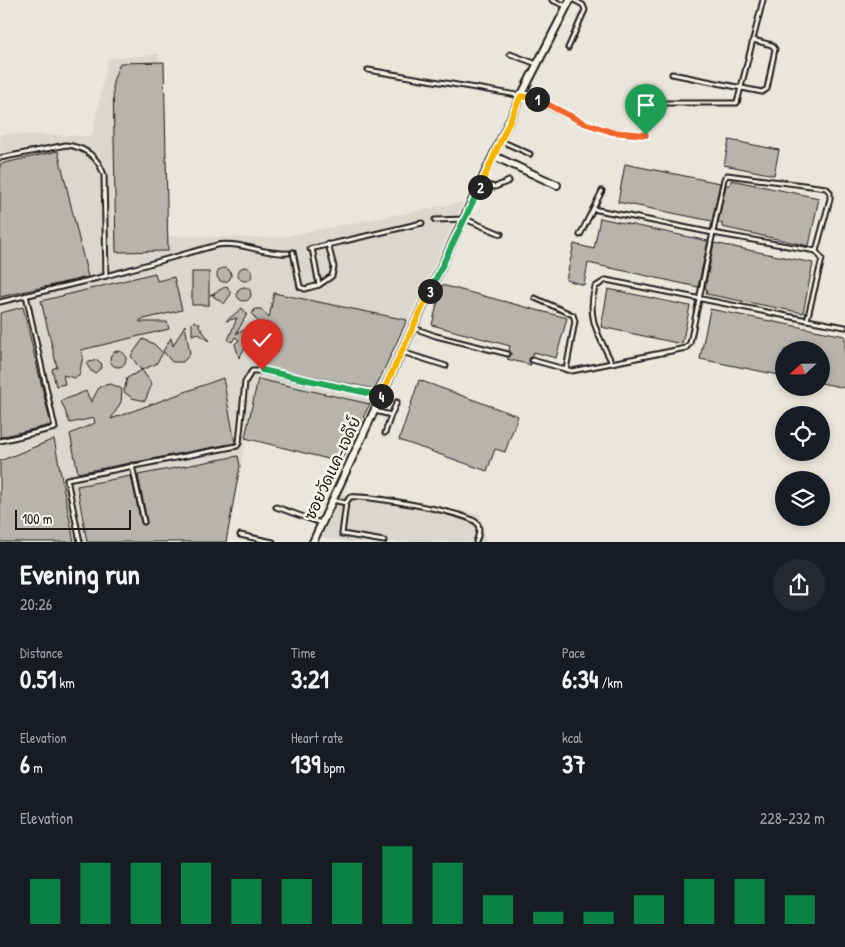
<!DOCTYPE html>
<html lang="en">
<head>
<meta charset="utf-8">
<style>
	body { margin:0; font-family:"Patrick Hand","Playpen Sans Thai",sans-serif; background:#242831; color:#f1f3f6; height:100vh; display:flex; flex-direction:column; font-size:19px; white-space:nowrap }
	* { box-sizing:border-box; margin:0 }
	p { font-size:16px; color:#9ea1a6 }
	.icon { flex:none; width:28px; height:28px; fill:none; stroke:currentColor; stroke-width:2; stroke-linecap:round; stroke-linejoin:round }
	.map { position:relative; height:542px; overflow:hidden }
	.side { display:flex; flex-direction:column; background:#171b24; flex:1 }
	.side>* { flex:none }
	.needle { width:32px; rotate:248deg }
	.fabs { position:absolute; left:775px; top:341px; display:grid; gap:10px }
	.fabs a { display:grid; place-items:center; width:55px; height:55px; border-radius:50%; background:#171b24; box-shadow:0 2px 8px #0003; font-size:25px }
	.scale { position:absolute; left:15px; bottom:12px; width:116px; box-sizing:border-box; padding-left:5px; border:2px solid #1c1c1c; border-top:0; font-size:14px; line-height:18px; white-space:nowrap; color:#1c1c1c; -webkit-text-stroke:4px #f7f3e8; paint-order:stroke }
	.pin { position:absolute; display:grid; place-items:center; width:42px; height:42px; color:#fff; margin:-51px -21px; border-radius:50% 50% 50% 0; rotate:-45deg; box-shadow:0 0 5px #0007 }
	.pin .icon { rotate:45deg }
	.km { position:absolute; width:25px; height:25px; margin:-12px; border-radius:50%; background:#222; color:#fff; font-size:14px; line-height:25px; text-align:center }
	.round { display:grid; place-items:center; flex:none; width:52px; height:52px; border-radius:26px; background:#242831 }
	.headline { display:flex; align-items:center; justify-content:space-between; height:85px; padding:0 20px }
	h1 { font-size:28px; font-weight:800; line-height:38px }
	.metrics { display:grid; grid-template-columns:repeat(3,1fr); gap:8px; height:85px; padding:5px 20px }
	.metrics div { display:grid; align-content:center }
	.metrics b { font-size:25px; font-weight:800 }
	.metrics small { font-size:14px; font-weight:400 }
	.metrics p { font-size:14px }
	.chart { height:140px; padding:10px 20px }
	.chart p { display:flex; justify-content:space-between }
	.chart svg { width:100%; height:90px; margin-top:5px; stroke:#0b8043; stroke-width:6 }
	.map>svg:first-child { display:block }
</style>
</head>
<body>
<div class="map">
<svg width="845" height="542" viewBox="0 0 845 542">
	<rect width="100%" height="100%" fill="#eae6dc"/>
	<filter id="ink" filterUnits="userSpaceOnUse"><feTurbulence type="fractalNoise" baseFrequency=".02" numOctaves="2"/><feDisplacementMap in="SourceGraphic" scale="10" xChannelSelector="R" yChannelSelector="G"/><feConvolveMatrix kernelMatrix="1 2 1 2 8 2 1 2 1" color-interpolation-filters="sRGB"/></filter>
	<g filter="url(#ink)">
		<g fill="#dad7ce">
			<polygon points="159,54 164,236 275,238 463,202 342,461 246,438 228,531 224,542 0,542 0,134 92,136 108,59"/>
			<polygon points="342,494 480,514 486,542 350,542 320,537"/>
		</g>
		<g fill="#b6b4ac" stroke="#1c1c1c">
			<polygon points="164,62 168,251 116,252 113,81 120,63"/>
			<polygon points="729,140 779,150 774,175 724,165"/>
			<polygon points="58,151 88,277 0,297 0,164"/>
			<polygon points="625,164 720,183 712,221 618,202"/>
			<polygon points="731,180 819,198 809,246 722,227 722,223 718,223 726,185 730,185"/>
			<polygon points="600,218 708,241 698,287 588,263 584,285 566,280 574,244 594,249"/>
			<polygon points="714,243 813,263 803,313 706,294 707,289 705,288"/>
			<circle cx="245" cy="274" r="7"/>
			<circle cx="224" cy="275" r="7"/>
			<rect x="192" y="272" width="17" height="33"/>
			<polygon points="155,273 157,281 174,277 182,310 140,320 140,322 167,322 169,329 81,350 83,356 79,376 74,378 63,375 65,384 56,386 52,369 57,367 41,301"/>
			<polygon points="442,285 567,318 556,358 534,352 529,360 531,365 507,359 511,355 509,351 510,346 432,325"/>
			<polygon points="227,286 231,294 224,304 213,296 215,294 210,295"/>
			<circle cx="244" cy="294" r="7"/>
			<polygon points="608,289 690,306 682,344 601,327"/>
			<polygon points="274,293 407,320 375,389 260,366 263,352 251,354 244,349 239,358 235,344 239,340 235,337 232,342 228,340 237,318 226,321 242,308 247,314 236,334 259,323 252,314 255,309 261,309 269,318"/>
			<polygon points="23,307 51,425 0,437 0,313"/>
			<polygon points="710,309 845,336 845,388 821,383 821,350 784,350 784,376 700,359"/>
			<polygon points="194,321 200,324 199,326 210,341 197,333 192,335 192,323"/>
			<polygon points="185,325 190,354 183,362 172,362 163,351 171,338 173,346"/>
			<polygon points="143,339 154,344 163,353 156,364 141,370 131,356"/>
			<circle cx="118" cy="359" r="8"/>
			<polygon points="97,360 102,364 101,368 95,373 91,371 86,363"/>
			<polygon points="142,370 152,384 145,401 132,398 124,392 127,378"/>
			<polygon points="223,378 235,443 78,473 70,434 95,423 94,418 70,423 61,401 86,391 91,402 100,386 111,384 122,389 121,402 111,419"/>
			<polygon points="258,379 370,404 340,462 245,438"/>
			<polygon points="419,380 518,416 505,452 495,449 487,471 399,440"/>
			<polygon points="54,439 74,542 0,542 0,461"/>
			<polygon points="238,456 240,466 226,542 87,542 77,486 131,476 141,523 144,525 147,521 138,475"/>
		</g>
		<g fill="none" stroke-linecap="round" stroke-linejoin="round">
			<defs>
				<g id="lane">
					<polyline points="552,0 566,6"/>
					<polyline points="568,48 585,10 583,5 574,0"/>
					<polyline points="510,54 537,64"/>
					<polyline points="368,70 529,97 584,123 612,131 646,135"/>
					<polyline points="672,74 762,92 767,89 775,49 772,45 753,40"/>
					<polyline points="664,103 737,103 763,0"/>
					<polyline points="501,141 530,154"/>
					<path d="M0,158L66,145C85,147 98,157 104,175L106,276"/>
					<polyline points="481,184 495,187 509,181"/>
					<polyline points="593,209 602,191"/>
					<polyline points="435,220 465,219 501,234"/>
					<polyline points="580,235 593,209 713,233 816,251 822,259 807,320 845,327"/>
					<polyline points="312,248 319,285"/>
					<polyline points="310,249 422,223"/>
					<polyline points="293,252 300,287 305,289 319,285 332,276 334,267 328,244"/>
					<polyline points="535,298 573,315 575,321 566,370"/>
					<path d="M0,302L106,276L217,245C242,241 263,255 288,253"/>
					<polyline points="414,328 436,336 508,354"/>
					<polyline points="402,352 446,366"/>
					<polyline points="532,360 572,371 686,348 690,343 724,179 727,175 826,188 830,192 830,199 816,251"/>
					<path d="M612,363C599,336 586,318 595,287L606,280L807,320"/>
					<polyline points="375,411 391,415 385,433"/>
					<polyline points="391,415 397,402"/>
					<polyline points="0,441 55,428 26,295"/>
					<polyline points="132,465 144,522"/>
					<polyline points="332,500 346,503"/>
					<polyline points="276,507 321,523"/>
					<polyline points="240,535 273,542"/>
					<path d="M384,541L342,534L346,503L350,497C367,495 467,512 477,523C481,528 478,537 476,542"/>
					<polyline points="80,542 67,479 237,446 239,443 245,382 252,371 261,371 380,396"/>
				</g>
				<g id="street">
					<polyline points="494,156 557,185"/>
					<polyline points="313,542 521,96 570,0"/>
				</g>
			</defs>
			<use href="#lane" stroke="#1c1c1c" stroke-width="7"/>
			<use href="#street" stroke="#1c1c1c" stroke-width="10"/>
			<use href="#lane" stroke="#f7f3e8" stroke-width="3"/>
			<use href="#street" stroke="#f7f3e8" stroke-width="6"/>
		</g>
	</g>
	<g fill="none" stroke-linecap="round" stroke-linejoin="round" filter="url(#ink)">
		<defs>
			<polyline id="split-1" points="537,99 584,123 612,132 646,135"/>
			<polyline id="split-2" points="480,187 521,96 537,99"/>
			<polyline id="split-3" points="430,291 480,187"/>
			<polyline id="split-4" points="381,396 430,291"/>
			<polyline id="split-5" points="262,370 381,396"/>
		</defs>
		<use href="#split-1" stroke="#fff" stroke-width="10"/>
		<use href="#split-2" stroke="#fff" stroke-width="10"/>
		<use href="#split-3" stroke="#fff" stroke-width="10"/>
		<use href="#split-4" stroke="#fff" stroke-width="10"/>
		<use href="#split-5" stroke="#fff" stroke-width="10"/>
		<use href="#split-1" stroke="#f0652b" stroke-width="6"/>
		<use href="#split-2" stroke="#f5b400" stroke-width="6"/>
		<use href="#split-3" stroke="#22a559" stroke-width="6"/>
		<use href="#split-4" stroke="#f5b400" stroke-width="6"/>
		<use href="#split-5" stroke="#22a559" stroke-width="6"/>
	</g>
	<g text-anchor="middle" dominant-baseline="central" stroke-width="5" stroke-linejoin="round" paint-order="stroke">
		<g font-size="16" fill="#1c1c1c" stroke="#f7f3e8">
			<text transform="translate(332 468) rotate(-65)">ซอยวัดแค-เจดีย์</text>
		</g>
	</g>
</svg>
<div class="fabs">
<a><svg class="needle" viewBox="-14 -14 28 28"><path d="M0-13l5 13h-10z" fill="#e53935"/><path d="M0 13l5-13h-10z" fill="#9ea1a6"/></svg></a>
<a><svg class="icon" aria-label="locate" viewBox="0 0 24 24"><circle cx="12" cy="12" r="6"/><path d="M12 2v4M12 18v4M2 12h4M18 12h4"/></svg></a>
<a><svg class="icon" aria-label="layers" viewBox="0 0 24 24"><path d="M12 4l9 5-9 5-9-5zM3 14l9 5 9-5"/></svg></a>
</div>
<div class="scale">100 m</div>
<div class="pin" style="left:646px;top:135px;background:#1e9e55"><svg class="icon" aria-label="arrive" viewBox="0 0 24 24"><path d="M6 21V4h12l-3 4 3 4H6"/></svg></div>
<div class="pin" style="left:262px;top:370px;background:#d93025"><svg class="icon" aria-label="check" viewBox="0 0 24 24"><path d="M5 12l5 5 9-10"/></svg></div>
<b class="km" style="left:537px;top:99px">1</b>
<b class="km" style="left:480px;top:187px">2</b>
<b class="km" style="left:430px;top:291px">3</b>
<b class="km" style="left:381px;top:396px">4</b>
</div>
<section class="side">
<div class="headline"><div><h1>Evening run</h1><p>20:26</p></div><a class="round"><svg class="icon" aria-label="share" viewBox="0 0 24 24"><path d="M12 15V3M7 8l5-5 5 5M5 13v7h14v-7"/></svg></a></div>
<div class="metrics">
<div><p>Distance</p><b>0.51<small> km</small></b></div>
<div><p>Time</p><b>3:21</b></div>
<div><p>Pace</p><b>6:34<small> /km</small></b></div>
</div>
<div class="metrics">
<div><p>Elevation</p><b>6<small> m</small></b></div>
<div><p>Heart rate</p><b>139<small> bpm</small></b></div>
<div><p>kcal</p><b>37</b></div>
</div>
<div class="chart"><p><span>Elevation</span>228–232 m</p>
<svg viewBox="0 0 160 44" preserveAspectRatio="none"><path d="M5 44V22M15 44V14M25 44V14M35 44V14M45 44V22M55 44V22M65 44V14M75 44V6M85 44V14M95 44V30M105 44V38M115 44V38M125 44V30M135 44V22M145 44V22M155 44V30"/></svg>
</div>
</section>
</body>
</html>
